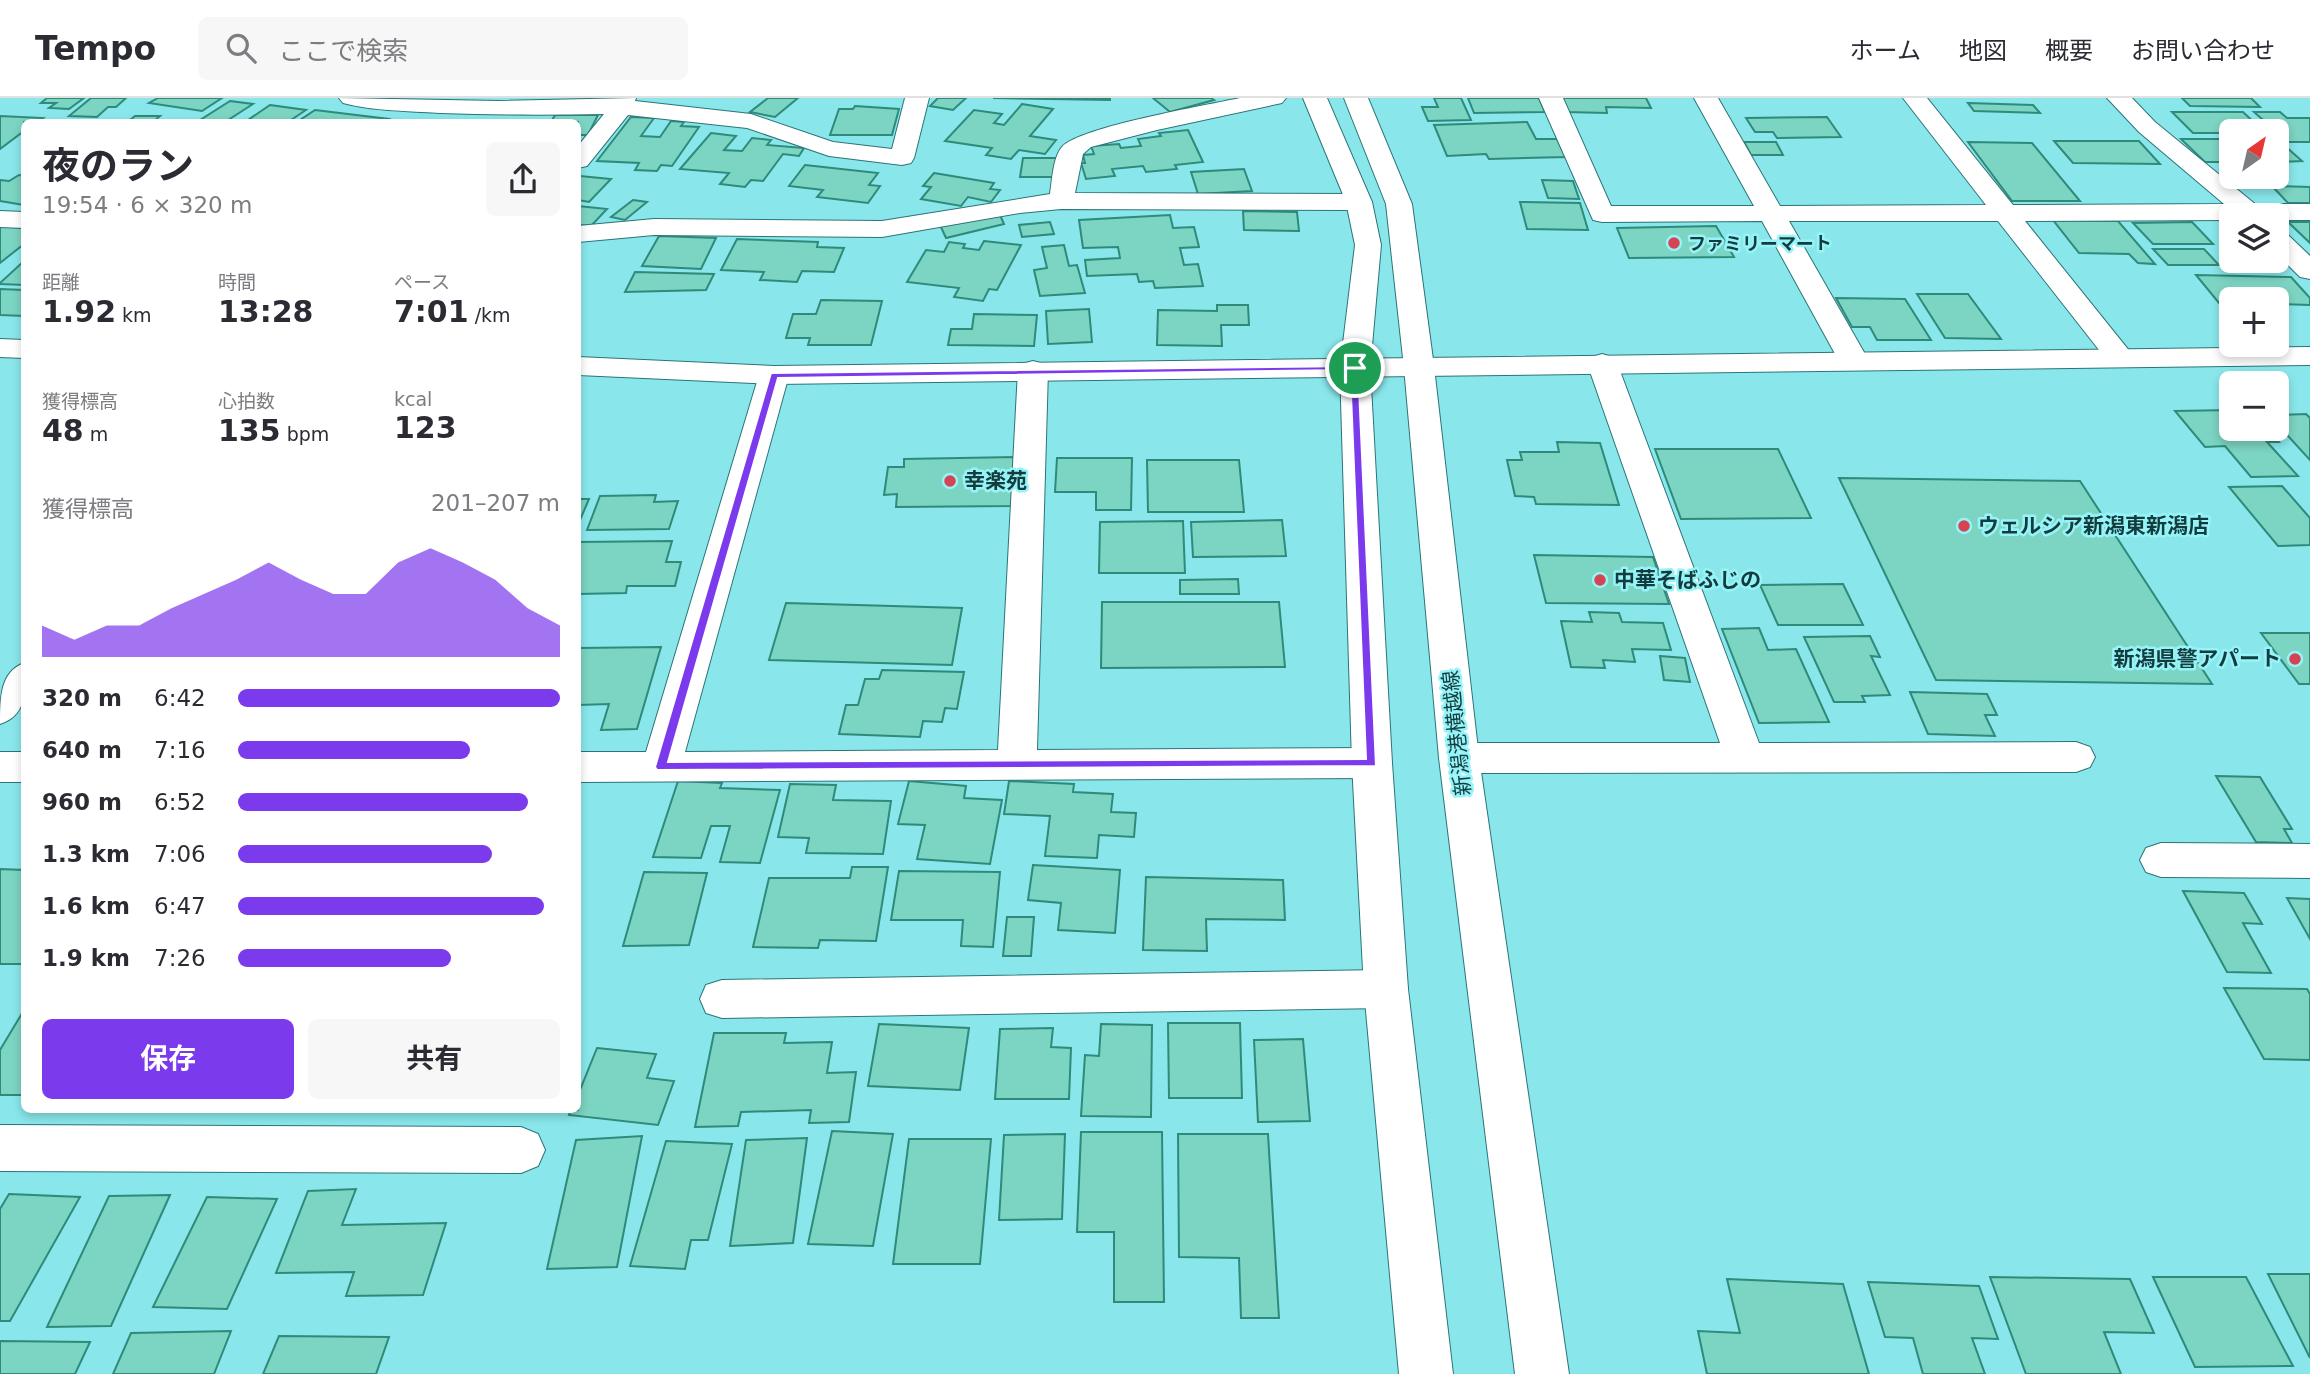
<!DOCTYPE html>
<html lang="ja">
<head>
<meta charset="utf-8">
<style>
	body { margin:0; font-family:"DejaVu Sans","Noto Sans JP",sans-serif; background:#f7f7f7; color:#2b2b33; height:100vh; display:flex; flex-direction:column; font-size:26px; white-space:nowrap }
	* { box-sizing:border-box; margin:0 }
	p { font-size:23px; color:#7c7c81 }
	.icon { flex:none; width:38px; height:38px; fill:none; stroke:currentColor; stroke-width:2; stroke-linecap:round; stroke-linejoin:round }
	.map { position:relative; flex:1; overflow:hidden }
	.drawer { position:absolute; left:21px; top:21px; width:560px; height:994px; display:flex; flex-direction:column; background:#fff; border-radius:10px; box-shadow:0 4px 10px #0003 }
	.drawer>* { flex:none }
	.needle { width:46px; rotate:34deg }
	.fabs { position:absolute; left:2219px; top:21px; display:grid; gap:14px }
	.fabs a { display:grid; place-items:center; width:70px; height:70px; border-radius:10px; background:#fff; box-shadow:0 4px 10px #0003; font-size:35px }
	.pin { position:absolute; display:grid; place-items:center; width:60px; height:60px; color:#fff; margin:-30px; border:4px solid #fff; border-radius:50%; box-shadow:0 2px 7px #0007 }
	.round { display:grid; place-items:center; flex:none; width:74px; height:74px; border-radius:10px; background:#f7f7f7 }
	.head { display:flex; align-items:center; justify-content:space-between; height:119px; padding:0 21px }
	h1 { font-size:38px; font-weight:700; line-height:52px }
	.metrics { display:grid; grid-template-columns:repeat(3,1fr); gap:10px; height:119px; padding:7px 21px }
	.metrics div { display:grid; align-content:center }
	.metrics b { font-size:30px; font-weight:700 }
	.metrics small { font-size:19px; font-weight:400 }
	.metrics p { font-size:19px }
	.chart { height:196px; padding:14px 21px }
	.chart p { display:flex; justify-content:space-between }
	.chart svg { width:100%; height:126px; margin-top:7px; fill:#7c3aed; opacity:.7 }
	.primary-button { display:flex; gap:14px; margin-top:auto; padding:14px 21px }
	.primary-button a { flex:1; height:80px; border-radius:10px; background:#7c3aed; color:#fff; font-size:28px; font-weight:700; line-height:80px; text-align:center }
	.primary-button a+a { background:#f7f7f7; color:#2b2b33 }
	ul { padding:0 21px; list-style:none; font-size:23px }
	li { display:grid; grid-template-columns:112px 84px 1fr; align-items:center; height:52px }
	li i { height:18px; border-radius:9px; background:#7c3aed }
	header { display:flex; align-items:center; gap:42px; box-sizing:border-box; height:98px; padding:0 35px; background:#fff; border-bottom:2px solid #e1e1e2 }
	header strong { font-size:33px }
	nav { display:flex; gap:38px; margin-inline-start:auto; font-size:24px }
	.search { width:490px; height:63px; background:#f7f7f7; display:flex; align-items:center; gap:18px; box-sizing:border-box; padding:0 24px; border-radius:10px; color:#7c7c81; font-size:26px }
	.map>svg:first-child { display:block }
</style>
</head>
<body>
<header>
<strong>Tempo</strong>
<div class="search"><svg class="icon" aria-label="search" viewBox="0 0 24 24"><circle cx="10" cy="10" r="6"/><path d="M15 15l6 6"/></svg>ここで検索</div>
<nav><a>ホーム</a><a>地図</a><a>概要</a><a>お問い合わせ</a></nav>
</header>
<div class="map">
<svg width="2310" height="1276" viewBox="0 0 2310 1276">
	<rect width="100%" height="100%" fill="#89e7eb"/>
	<g fill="#7cd4c2" stroke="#2e8a7a" stroke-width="2">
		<polygon points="47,0 84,0 69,11 49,10 56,5 41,5"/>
		<polygon points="91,0 126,0 116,9 108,9 97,19 69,18"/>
		<polygon points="158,0 222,0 202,13 149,5"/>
		<polygon points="768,0 798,0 775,19 750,14"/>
		<polygon points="938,0 966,0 953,12 930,8"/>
		<polygon points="993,0 1110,0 1110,2"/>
		<polygon points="1153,0 1211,0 1214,2 1170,14"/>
		<polygon points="1434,0 1461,0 1471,22 1428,23 1422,9 1438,9"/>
		<polygon points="1468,0 1539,0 1545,14 1474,15"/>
		<polygon points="1561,0 1646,0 1651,10 1606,9 1607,15 1566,14"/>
		<polygon points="2182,0 2251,0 2260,9 2190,8"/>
		<polygon points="230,3 253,6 225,24 197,24"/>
		<polygon points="1968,5 2033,7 2040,15 1974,13"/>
		<polygon points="1022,6 1053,11 1030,38 1056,42 1045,56 1019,52 1011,61 986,57 992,50 945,43 974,12 1002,16 994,25 1004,27"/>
		<polygon points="270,7 306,12 288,24 245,24"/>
		<polygon points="855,8 899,11 892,37 830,37 839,11 853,11"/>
		<polygon points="315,12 389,21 385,24 297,24"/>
		<polygon points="2172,14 2243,14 2260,30 2239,30 2242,33 2231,35 2193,35"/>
		<polygon points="2254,14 2280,14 2287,20 2310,20 2310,44 2288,44"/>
		<polygon points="555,17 598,17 588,37 578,37 578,24 551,24"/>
		<polygon points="0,18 43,20 37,24 24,24 24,33 0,51"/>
		<polygon points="135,18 160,18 153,24 111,24 130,22"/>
		<polygon points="631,19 654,20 641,38 660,39 671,23 684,24 681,28 699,29 672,68 661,67 657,73 635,72 639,65 597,63"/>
		<polygon points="1827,19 1841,39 1777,40 1773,34 1755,34 1746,20"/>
		<polygon points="1527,24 1536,41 1557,41 1566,59 1489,61 1486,56 1447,58 1434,27"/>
		<polygon points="1188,32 1203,64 1175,67 1177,71 1146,74 1143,68 1112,71 1115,78 1086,81 1081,65 1085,65 1083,57 1094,56 1091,48 1119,46 1121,50 1141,48 1138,41 1161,38 1159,35"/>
		<polygon points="711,35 736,38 724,52 742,53 752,40 771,42 767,47 804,50 799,58 783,56 763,83 751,82 745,89 720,86 729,75 680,71"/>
		<polygon points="2181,41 2231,41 2231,64 2205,64"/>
		<polygon points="2277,41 2302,63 2277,64"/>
		<polygon points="2054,43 2139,43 2160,66 2073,65"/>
		<polygon points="1744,44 1776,44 1783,57 1751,57"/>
		<polygon points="1968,44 2032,45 2080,103 2012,103"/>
		<polygon points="1023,60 1058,60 1054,79 1020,79"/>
		<polygon points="805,67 878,75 869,87 880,88 868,105 817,99 823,92 789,88"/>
		<polygon points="1244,71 1252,93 1198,96 1191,74"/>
		<polygon points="934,75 994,85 990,91 1000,92 991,104 968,99 961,108 921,101 931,89 923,88"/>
		<polygon points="19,77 24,78 24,107 0,103 0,82 9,83"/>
		<polygon points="580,78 611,81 589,104 578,102 578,81"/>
		<polygon points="1542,82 1573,83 1579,101 1548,100"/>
		<polygon points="2272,88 2310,89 2310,105 2288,105"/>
		<polygon points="633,102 647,104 625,122 611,119"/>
		<polygon points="1520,104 1580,105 1588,132 1527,131"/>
		<polygon points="578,108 607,111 591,128 578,127"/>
		<polygon points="1243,113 1297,114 1299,133 1244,132"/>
		<polygon points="1000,117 1004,126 946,140 940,127"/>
		<polygon points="1170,117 1173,130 1194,129 1199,149 1180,150 1184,167 1198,166 1203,188 1155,190 1153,183 1139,184 1137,176 1087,178 1085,162 1120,160 1118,149 1083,150 1079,122"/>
		<polygon points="2053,122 2118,123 2155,166 2138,165 2129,156 2079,155"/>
		<polygon points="1050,124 1054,136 1022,139 1019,127"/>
		<polygon points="2192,124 2213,146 2153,146 2133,125"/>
		<polygon points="2288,124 2310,124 2310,145"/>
		<polygon points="0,128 24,130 24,146 0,165"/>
		<polygon points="1716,128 1734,159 1629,160 1617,130"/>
		<polygon points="659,138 716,140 701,171 642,168"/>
		<polygon points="737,141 818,144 817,149 844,150 834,174 802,173 797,184 760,182 764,174 721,172"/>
		<polygon points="984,143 1021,147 997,192 989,191 983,203 954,199 959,190 907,184 926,152 944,154 949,144 965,146 963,150 979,152"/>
		<polygon points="1064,147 1069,168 1077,167 1085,195 1040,198 1034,172 1047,170 1042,149"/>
		<polygon points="2153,151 2204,151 2219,167 2168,167"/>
		<polygon points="24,163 24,187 0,186 0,185"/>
		<polygon points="635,174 714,176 706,192 625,194"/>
		<polygon points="2196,177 2291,179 2310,200 2310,207 2277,206 2277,201 2231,201 2231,205 2219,205"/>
		<polygon points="0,191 24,192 24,218 0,217"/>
		<polygon points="1917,196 1968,196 2001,241 1945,240"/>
		<polygon points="1836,200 1905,201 1931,242 1877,242 1870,229 1852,229"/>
		<polygon points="821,202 882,203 871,247 808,247 810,240 786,240 793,216 816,216"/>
		<polygon points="1217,207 1248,207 1249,227 1221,227 1222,248 1157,247 1158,212 1217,213"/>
		<polygon points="1089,211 1092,244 1048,246 1046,213"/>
		<polygon points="974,216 1037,217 1034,248 948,247 951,231 972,231"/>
		<polygon points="2231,312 2231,331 2267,331 2279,344 2267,344 2298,378 2251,379 2225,348 2205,349 2175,313"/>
		<polygon points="2306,316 2310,320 2310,362 2277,326 2277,317"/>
		<polygon points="1557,344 1600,345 1619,407 1536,406 1534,399 1515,398 1507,362 1522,362 1520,354 1559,354"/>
		<polygon points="1655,351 1778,351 1811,420 1681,421"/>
		<polygon points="1015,359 1012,408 896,409 897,396 884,397 888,369 904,369 904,361"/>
		<polygon points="1057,360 1132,360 1131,412 1096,412 1096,394 1055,394"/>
		<polygon points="1147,362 1239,362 1244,414 1148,414"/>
		<polygon points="1839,380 2080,383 2212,586 1936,582"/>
		<polygon points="2282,388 2310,420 2310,447 2278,448 2229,389"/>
		<polygon points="656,397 654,404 678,403 669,431 587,432 600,398"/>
		<polygon points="578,401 589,401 580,422 578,422"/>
		<polygon points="1282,422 1286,458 1193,459 1191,424"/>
		<polygon points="1183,423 1185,475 1099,475 1100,424"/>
		<polygon points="672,443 666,464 681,464 675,488 627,488 626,495 578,496 578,444"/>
		<polygon points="1534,457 1653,459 1669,506 1546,505"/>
		<polygon points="1238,481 1239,496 1180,496 1180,482"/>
		<polygon points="1843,486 1863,527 1778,527 1760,487"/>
		<polygon points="1102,504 1279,504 1285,569 1101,570"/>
		<polygon points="786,505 962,510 952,567 769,562"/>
		<polygon points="1589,514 1619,515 1622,524 1663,525 1671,552 1632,551 1635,564 1603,562 1605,570 1571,569 1561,523 1592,524"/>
		<polygon points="1759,530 1768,552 1796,551 1829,624 1759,625 1722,531"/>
		<polygon points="2261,535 2310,535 2310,586 2299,586"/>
		<polygon points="1870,538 1880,559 1871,558 1890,597 1862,598 1865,604 1834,604 1804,539"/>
		<polygon points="661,549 637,631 601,632 609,606 578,607 578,550"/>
		<polygon points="1660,558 1685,560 1690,584 1664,582"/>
		<polygon points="882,572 964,574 957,611 945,610 942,624 923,623 920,639 839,636 846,607 858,607 865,581 879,581"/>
		<polygon points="1910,594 1987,596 1997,617 1985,617 1995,638 1928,636"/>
		<polygon points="2216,678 2260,679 2292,731 2284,731 2292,745 2256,744"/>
		<polygon points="678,683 722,685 720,690 780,692 760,765 720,764 730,728 711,728 701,760 653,759"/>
		<polygon points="909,683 966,688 964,700 1002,702 990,766 917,761 925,727 898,726"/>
		<polygon points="1009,683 1074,686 1073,694 1113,696 1111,714 1136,715 1134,739 1099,737 1097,760 1045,758 1050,718 1004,716"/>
		<polygon points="790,686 836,687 833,702 891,703 883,756 806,755 809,740 778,739"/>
		<polygon points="1033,767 1120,772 1115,835 1058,832 1061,805 1028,802"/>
		<polygon points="852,769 888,769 876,843 820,842 818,850 753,849 769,780 850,780"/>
		<polygon points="0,771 24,772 24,866 0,866"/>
		<polygon points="899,773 1000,774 993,849 961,848 963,822 891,822"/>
		<polygon points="644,774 707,775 689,847 623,848"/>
		<polygon points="1146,779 1283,782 1285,822 1206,821 1207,853 1143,852"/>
		<polygon points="2183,793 2244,795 2262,826 2243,825 2271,875 2227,874"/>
		<polygon points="2287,800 2310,801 2310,841"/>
		<polygon points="1007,819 1034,819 1031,858 1003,858"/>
		<polygon points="2224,890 2307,891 2310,896 2310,962 2264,961"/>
		<polygon points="24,912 24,997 0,997 0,952"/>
		<polygon points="1168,925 1240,925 1242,1000 1169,1000"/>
		<polygon points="879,926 969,930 960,992 868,988"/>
		<polygon points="1101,926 1152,927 1151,1019 1081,1018 1085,957 1099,958"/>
		<polygon points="1053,930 1051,949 1071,950 1069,1001 995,1001 1000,931"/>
		<polygon points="714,935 786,935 784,945 832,944 827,975 856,974 849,1024 809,1025 811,1012 741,1014 738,1028 695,1029"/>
		<polygon points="1303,941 1310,1023 1258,1024 1254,942"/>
		<polygon points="597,950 656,956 647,980 674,983 658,1027 569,1017 571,1012 578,1012 578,997"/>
		<polygon points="832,1033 893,1036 873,1148 808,1146"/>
		<polygon points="1081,1034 1162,1034 1164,1204 1114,1204 1114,1134 1077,1134"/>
		<polygon points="1065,1036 1062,1121 999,1122 1004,1037"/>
		<polygon points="1178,1036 1268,1036 1279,1220 1241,1220 1239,1160 1179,1159"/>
		<polygon points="642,1038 617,1169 547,1171 576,1042"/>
		<polygon points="807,1040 793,1145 730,1148 746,1042"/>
		<polygon points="909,1041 991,1041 980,1166 893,1166"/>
		<polygon points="666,1043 732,1046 708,1142 691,1142 685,1171 630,1168"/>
		<polygon points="356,1091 342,1127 446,1125 423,1197 346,1198 354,1174 276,1175 308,1093"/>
		<polygon points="9,1096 80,1099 10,1223 0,1223 0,1111"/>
		<polygon points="170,1097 111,1228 47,1229 109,1098"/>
		<polygon points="207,1099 277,1101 227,1211 153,1209"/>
		<polygon points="2268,1176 2310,1176 2310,1260"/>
		<polygon points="1990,1179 2130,1181 2154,1235 2104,1234 2121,1276 2026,1276"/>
		<polygon points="2153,1179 2246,1179 2293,1268 2195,1269"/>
		<polygon points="1727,1181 1843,1186 1869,1276 1707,1276 1698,1233 1740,1235"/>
		<polygon points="1868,1184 1979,1188 1998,1241 1972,1240 1985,1276 1923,1276 1913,1240 1885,1239"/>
		<polygon points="231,1233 214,1276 113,1276 131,1235"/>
		<polygon points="279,1238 389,1239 376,1276 263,1276"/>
		<polygon points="0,1243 90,1244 75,1276 0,1276"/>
	</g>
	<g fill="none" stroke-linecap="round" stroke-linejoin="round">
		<defs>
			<g id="street">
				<path d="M339,0L498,3L636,0L635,3L751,16L833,44L892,51L905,0H929L914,60L911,65L902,67L829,58L747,30L628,17L587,68L578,70V48L604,16C549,17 495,17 440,15C408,13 374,13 343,5Z"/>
				<path d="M1240,0H1286L1282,5L1157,32L1091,49L1083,56L1075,95L1359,96L1368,99L1372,104L1368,109L1359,112L1061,111L1020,115L882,139L654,137L578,144V128L654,121L882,123L1050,96C1052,83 1053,59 1062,49C1079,29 1208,7 1240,0Z"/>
				<polygon points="1539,0 1563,0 1611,108 1754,108 1694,0 1718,0 1780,108 1986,107 1903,0 1927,0 2013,107 2224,106 2139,34 2107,0 2132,0 2155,24 2255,106 2310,106 2310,122 2277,122 2277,117 2231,117 2231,122 2025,123 2135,260 2130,266 2120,269 2110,266 1998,123 1789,123 1869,263 1864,269 1854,272 1844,269 1839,263 1762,123 1602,124 1593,122"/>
				<polygon points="0,113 24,114 24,130 0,129"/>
				<polygon points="2277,133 2286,135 2310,158 2310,181 2300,179 2277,156"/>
				<polygon points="1602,256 1612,259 1617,265 1759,645 2076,644 2090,649 2095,659 2090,669 2076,674 1459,675 1445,670 1439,660 1445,650 1459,645 1720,645 1587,265 1592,259"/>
				<polygon points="1033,263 1044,266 1048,272 1037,652 1372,650 1386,655 1392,665 1386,675 1372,680 578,684 578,654 646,654 759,277 763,271 774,268 785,271 789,277 685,654 998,652 1018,272 1022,266"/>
				<path d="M24,565C26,590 28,617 0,626C0,600 0,574 24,565Z"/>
				<rect x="0" y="654" width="24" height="30"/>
				<polygon points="2161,745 2310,746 2310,780 2161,779 2146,774 2140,762 2146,750"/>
				<polygon points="1386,872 1402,877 1408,891 1402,905 1386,910 722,920 706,915 700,901 706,887 722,882"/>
				<polygon points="0,1027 521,1029 538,1036 545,1052 538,1068 521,1075 0,1073"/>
			</g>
			<g id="secondary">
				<polygon points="0,241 24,242 24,260 0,259"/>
				<polygon points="2310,249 2310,267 774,286 578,277 578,259 774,268"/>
			</g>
			<g id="primary">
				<polygon points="1303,0 1327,0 1372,104 1381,147 1370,270 1392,665 1408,891 1453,1276 1399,1276 1364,891 1352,665 1340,270 1355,147 1346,104"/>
				<polygon points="1344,0 1368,0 1412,106 1434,269 1479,660 1569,1276 1515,1276 1439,660 1404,269 1386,106"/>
			</g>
		</defs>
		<use href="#street" stroke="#2b7477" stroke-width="2"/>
		<use href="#secondary" stroke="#2b7477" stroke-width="2"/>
		<use href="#primary" stroke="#2b7477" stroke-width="2"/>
		<use href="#street" fill="#fff" fill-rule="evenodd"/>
		<use href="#secondary" fill="#fff" fill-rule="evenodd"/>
		<use href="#primary" fill="#fff" fill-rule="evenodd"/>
	</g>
	<path fill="#7c3aed" stroke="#fff" stroke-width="2" fill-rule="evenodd" d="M1358,268L1376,668L657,672L655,669L771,275ZM1350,272L1366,661L668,664L778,280Z"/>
	<g fill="#d54452" stroke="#96f4f8" stroke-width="2.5">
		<circle cx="1674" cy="145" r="7"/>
		<circle cx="950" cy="383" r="7"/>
		<circle cx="1964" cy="428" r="7"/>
		<circle cx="1600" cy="482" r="7"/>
		<circle cx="2295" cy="561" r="7"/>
	</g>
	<g text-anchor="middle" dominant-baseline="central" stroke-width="5" stroke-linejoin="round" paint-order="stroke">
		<g font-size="18" font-weight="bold" fill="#133c3e" stroke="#96f4f8" text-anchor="start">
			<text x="1688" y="145">ファミリーマート</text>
		</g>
		<g font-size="21" font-weight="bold" fill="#133c3e" stroke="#96f4f8" text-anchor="start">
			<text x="964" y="383">幸楽苑</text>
			<text x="1978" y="428">ウェルシア新潟東新潟店</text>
			<text x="1614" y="482">中華そばふじの</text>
			<text x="2281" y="561" text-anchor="end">新潟県警アパート</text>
		</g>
		<g font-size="21" fill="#133c3e" stroke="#96f4f8">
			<text transform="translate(1457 635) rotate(-96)">新潟港横越線</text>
		</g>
	</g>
</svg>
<div class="fabs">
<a><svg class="needle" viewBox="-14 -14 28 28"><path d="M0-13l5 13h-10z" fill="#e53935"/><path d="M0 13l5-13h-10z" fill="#7c7c81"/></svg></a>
<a><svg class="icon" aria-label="layers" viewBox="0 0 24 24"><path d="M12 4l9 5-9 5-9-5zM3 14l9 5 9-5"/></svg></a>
<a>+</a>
<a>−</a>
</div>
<div class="pin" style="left:1355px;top:270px;background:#1e9e55"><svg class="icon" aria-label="arrive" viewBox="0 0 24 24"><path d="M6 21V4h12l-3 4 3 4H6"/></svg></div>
<section class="drawer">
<div class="head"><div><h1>夜のラン</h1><p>19:54 · 6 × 320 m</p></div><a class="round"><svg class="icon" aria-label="share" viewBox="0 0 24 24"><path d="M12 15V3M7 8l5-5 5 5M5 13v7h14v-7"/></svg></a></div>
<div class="metrics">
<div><p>距離</p><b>1.92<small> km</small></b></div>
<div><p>時間</p><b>13:28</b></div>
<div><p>ペース</p><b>7:01<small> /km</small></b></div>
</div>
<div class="metrics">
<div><p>獲得標高</p><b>48<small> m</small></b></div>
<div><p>心拍数</p><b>135<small> bpm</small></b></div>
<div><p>kcal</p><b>123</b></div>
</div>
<div class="chart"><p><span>獲得標高</span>201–207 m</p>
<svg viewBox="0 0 160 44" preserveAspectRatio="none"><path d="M0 44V33L10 38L20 33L30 33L40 27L50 22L60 17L70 11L80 17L90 22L100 22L110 11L120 6L130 11L140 17L150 27L160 33V44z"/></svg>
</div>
<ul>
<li><b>320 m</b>6:42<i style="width:100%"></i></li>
<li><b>640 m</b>7:16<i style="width:72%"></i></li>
<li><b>960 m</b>6:52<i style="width:90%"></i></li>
<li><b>1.3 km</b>7:06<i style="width:79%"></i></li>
<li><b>1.6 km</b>6:47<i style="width:95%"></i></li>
<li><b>1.9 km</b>7:26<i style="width:66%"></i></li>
</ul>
<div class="primary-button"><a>保存</a><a>共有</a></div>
</section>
</div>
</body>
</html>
